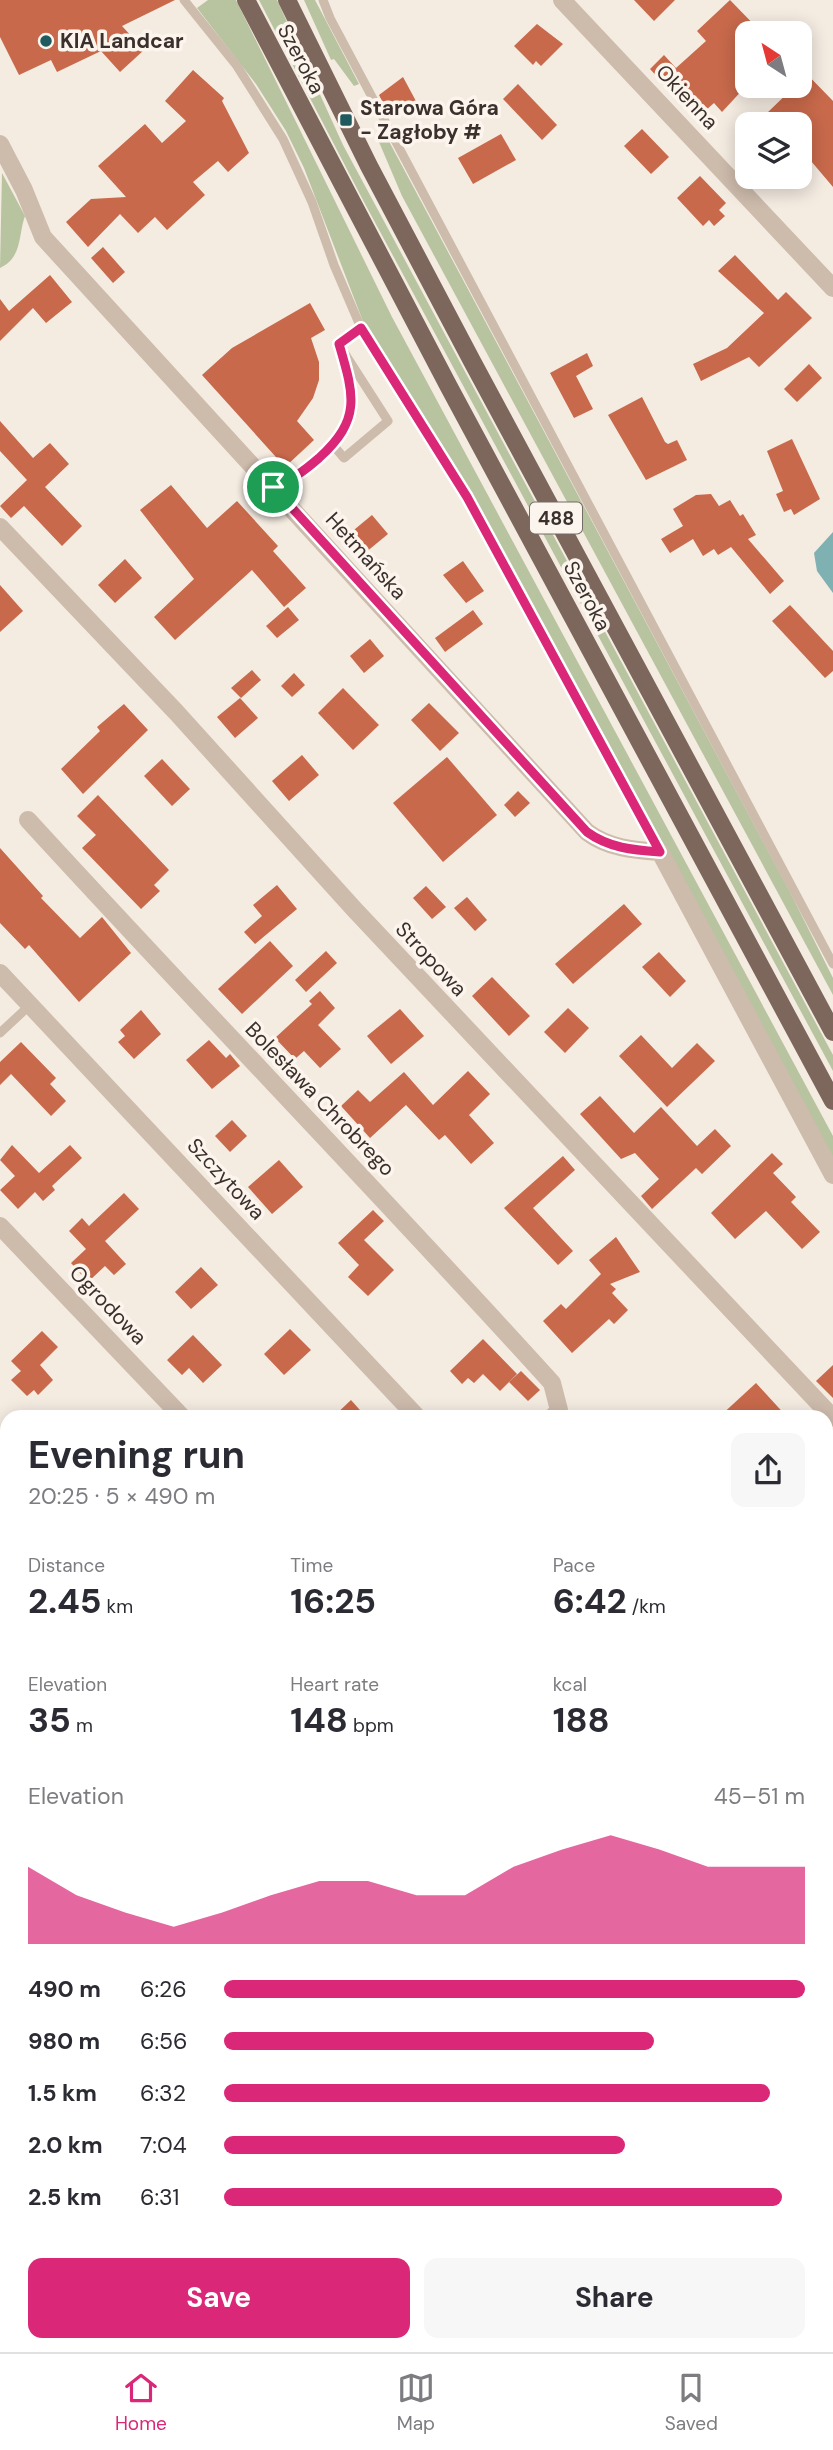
<!DOCTYPE html>
<html lang="en">
<head>
<meta charset="utf-8">
<style>
	body { margin:0; font-family:"DM Sans",sans-serif; background:#f7f7f7; color:#2b2b33; height:100vh; display:flex; flex-direction:column; font-size:26px; white-space:nowrap }
	* { box-sizing:border-box; margin:0 }
	p { font-size:23px; color:#7c7c81 }
	.icon { flex:none; width:38px; height:38px; fill:none; stroke:currentColor; stroke-width:2; stroke-linecap:round; stroke-linejoin:round }
	.map { position:relative; flex:1; overflow:hidden }
	.panel { position:absolute; left:0px; top:1410px; width:833px; height:942px; display:flex; flex-direction:column; background:#fff; border-radius:21px 21px 0 0; box-shadow:0 4px 18px #0003 }
	.panel>* { flex:none }
	.needle { width:46px; rotate:324deg }
	.controls { position:absolute; left:735px; top:21px; display:grid; gap:14px }
	.controls a { display:grid; place-items:center; width:77px; height:77px; border-radius:14px; background:#fff; box-shadow:0 4px 18px #0003; font-size:35px }
	.pin { position:absolute; display:grid; place-items:center; width:60px; height:60px; color:#fff; margin:-30px; border:4px solid #fff; border-radius:50%; box-shadow:0 2px 7px #0007 }
	.round { display:grid; place-items:center; flex:none; width:74px; height:74px; border-radius:14px; background:#f7f7f7 }
	.headline { display:flex; align-items:center; justify-content:space-between; height:119px; padding:0 28px }
	h1 { font-size:38px; font-weight:700; line-height:52px }
	.stats { display:grid; grid-template-columns:repeat(3,1fr); gap:10px; height:119px; padding:7px 28px }
	.stats div { display:grid; align-content:center }
	.stats b { font-size:35px; font-weight:700 }
	.stats small { font-size:19px; font-weight:400 }
	.stats p { font-size:19px }
	.chart { height:196px; padding:14px 28px }
	.chart p { display:flex; justify-content:space-between }
	.chart svg { width:100%; height:126px; margin-top:7px; fill:#db2777; opacity:.7 }
	.primary-button { display:flex; gap:14px; margin-top:auto; padding:14px 28px }
	.primary-button a { flex:1; height:80px; border-radius:14px; background:#db2777; color:#fff; font-size:28px; font-weight:700; line-height:80px; text-align:center }
	.primary-button a+a { background:#f7f7f7; color:#2b2b33 }
	ul { padding:0 28px; list-style:none; font-size:23px }
	li { display:grid; grid-template-columns:112px 84px 1fr; align-items:center; height:52px }
	li i { height:18px; border-radius:9px; background:#db2777 }
	.tab-bar { display:flex; justify-content:space-around; align-items:center; height:98px; border-top:2px solid #e1e1e2; background:#fff; font-size:19px; color:#7c7c81 }
	.tab-bar a { display:grid; justify-items:center; gap:4px }
	.tab-bar .selected { color:#db2777 }
	.map>svg:first-child { display:block }
</style>
</head>
<body>
<div class="map">
<svg width="833" height="2352" viewBox="0 0 833 2352">
	<rect width="100%" height="100%" fill="#f4ebe1"/>
	<g fill="#b8c4a0">
		<polygon points="208,0 236,0 392,317 833,1136 833,1163 465,485 364,324 304,168 286,131 256,84 197,8"/>
		<polygon points="259,0 277,0 343,145 833,1055 833,1071 364,202"/>
		<polygon points="304,0 315,0 359,84 354,86 334,59 331,60"/>
		<polygon points="384,132 790,892 833,978 833,995 402,196 376,135"/>
		<path d="M2,173L25,216C18,235 23,257 0,268Z"/>
	</g>
	<polygon fill="#7fb0b2" points="833,532 833,593 817,571 814,553"/>
	<g fill="#c8694b">
		<polygon points="0,0 175,0 122,26 144,50 120,72 101,51 57,72 51,60 19,75 0,37"/>
		<polygon points="634,0 675,0 654,21"/>
		<polygon points="730,0 762,33 747,33 747,85 722,112 714,103 696,119 650,69 664,55 676,68 706,41 697,31"/>
		<polygon points="537,24 563,44 541,66 536,61 533,65 514,46"/>
		<polygon points="800,67 833,101 833,187 800,148 800,124 777,124 767,113 795,86 800,86"/>
		<polygon points="193,70 224,98 222,101 249,153 228,172 218,161 193,182 205,195 167,230 155,217 138,233 120,214 88,247 66,222 91,199 126,197 98,166 145,124 162,143 186,121 165,101"/>
		<polygon points="403,77 417,103 401,111 397,103 386,109 379,95"/>
		<polygon points="518,84 557,125 542,140 503,99"/>
		<polygon points="642,129 669,157 651,174 624,146"/>
		<polygon points="501,134 516,160 473,184 458,158"/>
		<polygon points="700,176 726,203 719,210 725,216 714,226 709,220 703,226 677,198"/>
		<polygon points="103,247 125,272 113,283 91,258"/>
		<polygon points="735,255 778,300 786,292 812,318 759,367 749,357 701,381 693,364 727,348 764,313 718,271"/>
		<polygon points="50,275 72,302 46,323 33,308 0,341 0,299 9,311"/>
		<polygon points="310,303 325,330 311,338 319,362 319,380 313,398 297,421 314,440 285,467 202,375 232,348"/>
		<polygon points="587,353 593,366 576,376 593,409 574,418 550,373"/>
		<polygon points="809,364 822,378 797,402 784,389"/>
		<polygon points="642,397 665,442 668,444 677,440 687,460 646,480 608,415"/>
		<polygon points="0,421 33,458 50,443 69,464 45,487 82,526 62,546 24,506 11,518 0,506 27,480 0,451"/>
		<polygon points="792,439 820,499 794,515 791,509 784,512 776,494 783,491 767,451"/>
		<polygon points="171,485 207,528 237,501 278,546 273,551 306,588 284,607 252,570 175,640 154,617 194,579 140,510"/>
		<polygon points="711,494 719,506 730,500 740,516 743,514 756,535 748,539 784,581 770,594 731,547 718,555 714,549 703,556 693,539 670,553 661,539 683,526 673,509 696,495"/>
		<polygon points="372,515 388,534 365,553 349,534"/>
		<polygon points="125,559 142,578 115,603 98,585"/>
		<polygon points="463,561 484,591 466,603 443,575"/>
		<polygon points="0,585 23,611 0,632"/>
		<polygon points="790,605 833,651 833,671 825,678 772,621"/>
		<polygon points="288,607 299,620 277,638 266,626"/>
		<polygon points="473,610 483,624 445,652 435,638"/>
		<polygon points="370,639 384,656 364,673 350,656"/>
		<polygon points="252,670 261,680 241,698 231,688"/>
		<polygon points="294,673 305,685 292,697 281,686"/>
		<polygon points="343,688 379,725 353,750 318,713"/>
		<polygon points="240,698 258,718 235,738 217,717"/>
		<polygon points="429,703 459,733 440,751 411,720"/>
		<polygon points="124,704 148,730 83,794 61,769 100,731 97,727"/>
		<polygon points="302,755 319,775 289,801 272,781"/>
		<polygon points="447,757 497,815 443,862 393,803"/>
		<polygon points="162,759 190,789 172,806 144,776"/>
		<polygon points="518,791 530,803 515,817 504,805"/>
		<polygon points="98,795 169,870 154,885 160,891 141,909 82,848 96,835 77,816"/>
		<polygon points="0,848 43,896 41,898 80,938 102,917 131,953 79,1002 29,945 25,949 0,923"/>
		<polygon points="277,885 297,909 255,944 244,932 262,916 253,905"/>
		<polygon points="426,886 446,907 432,919 413,898"/>
		<polygon points="467,897 487,920 475,931 454,908"/>
		<polygon points="624,904 642,924 573,984 555,964"/>
		<polygon points="270,941 293,966 242,1014 218,989"/>
		<polygon points="326,951 337,963 306,992 295,980"/>
		<polygon points="659,952 686,981 670,997 642,967"/>
		<polygon points="492,977 530,1016 509,1036 472,996"/>
		<polygon points="320,991 335,1008 318,1025 341,1049 320,1068 304,1051 295,1059 275,1038 312,1004 309,1001"/>
		<polygon points="568,1008 589,1028 565,1053 544,1032"/>
		<polygon points="400,1009 424,1036 391,1064 367,1036"/>
		<polygon points="141,1010 161,1034 134,1059 118,1042 125,1036 120,1030"/>
		<polygon points="641,1035 672,1068 697,1043 715,1061 667,1107 619,1056"/>
		<polygon points="209,1040 226,1058 230,1054 240,1066 212,1089 186,1060"/>
		<polygon points="21,1042 56,1078 50,1084 66,1101 51,1116 11,1074 0,1085 0,1062"/>
		<polygon points="468,1071 490,1094 469,1115 494,1143 471,1164 445,1135 439,1140 406,1105 370,1138 341,1106 358,1090 370,1102 404,1072 433,1105"/>
		<polygon points="600,1096 634,1133 661,1107 697,1146 715,1129 731,1146 702,1174 696,1168 652,1209 641,1196 659,1179 635,1153 621,1159 580,1114"/>
		<polygon points="232,1120 247,1136 230,1152 215,1136"/>
		<polygon points="12,1145 39,1173 70,1145 82,1158 52,1186 55,1190 43,1201 35,1192 18,1209 0,1190 15,1176 0,1160"/>
		<polygon points="772,1153 783,1164 773,1173 796,1197 791,1202 820,1232 802,1249 766,1211 735,1239 711,1213"/>
		<polygon points="563,1156 575,1170 533,1208 573,1251 558,1265 504,1208"/>
		<polygon points="279,1160 303,1187 272,1214 248,1187"/>
		<polygon points="124,1193 139,1209 105,1241 126,1264 114,1275 105,1266 88,1282 71,1263 86,1249 69,1231 82,1218 89,1226"/>
		<polygon points="373,1210 384,1221 364,1240 394,1270 368,1296 348,1277 359,1265 338,1243"/>
		<polygon points="616,1237 640,1272 610,1284 616,1289 612,1293 628,1310 614,1324 609,1319 572,1353 543,1321 561,1304 566,1309 601,1274 589,1260"/>
		<polygon points="201,1267 218,1285 191,1309 175,1292"/>
		<polygon points="290,1329 311,1350 284,1375 264,1354"/>
		<polygon points="42,1331 58,1347 40,1365 53,1380 38,1395 34,1390 27,1396 11,1380 21,1371 11,1361"/>
		<polygon points="193,1335 222,1365 203,1383 189,1368 182,1375 167,1360"/>
		<polygon points="483,1339 517,1374 500,1391 483,1374 474,1383 468,1378 462,1384 450,1371"/>
		<polygon points="833,1365 833,1398 816,1381"/>
		<polygon points="521,1371 540,1390 528,1401 509,1382"/>
		<polygon points="756,1383 788,1418 718,1418"/>
		<polygon points="351,1400 367,1418 332,1418"/>
	</g>
	<g fill="none" stroke-linecap="round" stroke-linejoin="round">
		<g stroke="#cdbbac" stroke-width="9">
			<polyline points="184,0 237,66 283,139 312,202 334,265 361,328 467,497 659,851"/>
			<polyline points="323,0 330,18 833,964"/>
			<polyline points="333,445 344,458 388,421 345,354"/>
			<path d="M273,487C292,480 304,471 319,458C362,419 354,395 339,344L361,328"/>
			<polyline points="0,1033 30,1005"/>
		</g>
		<g stroke="#cdbbac" stroke-width="18">
			<polyline points="562,0 833,288"/>
			<path d="M0,144L24,190L43,237L587,832C608,848 633,850 660,852L833,1175"/>
			<polyline points="0,527 176,712 354,909 833,1418"/>
			<path d="M28,820C201,1009 380,1193 552,1383L559,1410L552,1418"/>
			<polyline points="0,973 418,1418"/>
			<polyline points="0,1226 183,1418"/>
			<polyline points="0,1533 7,1541"/>
			<polyline points="826,1851 833,1859"/>
			<polyline points="0,1937 7,1944"/>
			<polyline points="826,2042 833,2035"/>
			<polyline points="826,2110 833,2118"/>
			<polyline points="0,2158 7,2165"/>
			<polyline points="173,2345 179,2352"/>
			<polyline points="388,2345 394,2352"/>
			<polyline points="813,2345 820,2352"/>
			<polyline points="499,2352 506,2345"/>
		</g>
		<g stroke="#7d675c" stroke-width="18">
			<polyline points="246,0 449,387 833,1101"/>
			<polyline points="287,0 369,166 473,363 833,1032"/>
		</g>
	</g>
	<g fill="none" stroke-linecap="round" stroke-linejoin="round">
		<defs>
			<path id="route" d="M361,328L467,497L660,852C633,850 609,848 587,832L273,487C292,480 304,471 319,458C362,419 354,395 339,344Z"/>
		</defs>
		<use href="#route" stroke="#fff" stroke-width="14"/>
		<use href="#route" stroke="#db2777" stroke-width="9"/>
	</g>
	<g fill="#1f5a5e" stroke="#fbf5ee" stroke-width="2.5">
		<circle cx="46" cy="41" r="7"/>
		<rect x="339" y="113" width="14" height="14" rx="3.5"/>
	</g>
	<g text-anchor="middle" dominant-baseline="central" stroke-width="7" stroke-linejoin="round" paint-order="stroke">
		<rect fill="#fbf5ee" stroke="#756b66" stroke-width="2" x="530" y="502.5" width="52" height="31" rx="5"/>
		<g font-size="19" font-weight="bold" fill="#3b302b">
			<text x="556" y="518">488</text>
		</g>
		<g font-size="21" font-weight="bold" fill="#3b302b" stroke="#fbf5ee" text-anchor="start">
			<text x="60" y="41">KIA Landcar</text>
			<text x="360" y="108">Starowa Góra<tspan x="360" dy="24">- Zagłoby #</tspan></text>
		</g>
		<g font-size="21" fill="#3b302b" stroke="#fbf5ee">
			<text transform="translate(301 59) rotate(62)">Szeroka</text>
			<text transform="translate(687 97) rotate(47)">Okienna</text>
			<text transform="translate(366 556) rotate(48)">Hetmańska</text>
			<text transform="translate(587 596) rotate(62)">Szeroka</text>
			<text transform="translate(431 959) rotate(47)">Stropowa</text>
			<text transform="translate(320 1099) rotate(46)">Bolesława Chrobrego</text>
			<text transform="translate(226 1179) rotate(47)">Szczytowa</text>
			<text transform="translate(108 1305) rotate(46)">Ogrodowa</text>
		</g>
	</g>
</svg>
<div class="controls">
<a><svg class="needle" viewBox="-14 -14 28 28"><path d="M0-13l5 13h-10z" fill="#e53935"/><path d="M0 13l5-13h-10z" fill="#7c7c81"/></svg></a>
<a><svg class="icon" aria-label="layers" viewBox="0 0 24 24"><path d="M12 4l9 5-9 5-9-5zM3 14l9 5 9-5"/></svg></a>
</div>
<div class="pin" style="left:273px;top:487px;background:#1e9e55"><svg class="icon" aria-label="arrive" viewBox="0 0 24 24"><path d="M6 21V4h12l-3 4 3 4H6"/></svg></div>
<section class="panel">
<div class="headline"><div><h1>Evening run</h1><p>20:25 · 5 × 490 m</p></div><a class="round"><svg class="icon" aria-label="share" viewBox="0 0 24 24"><path d="M12 15V3M7 8l5-5 5 5M5 13v7h14v-7"/></svg></a></div>
<div class="stats">
<div><p>Distance</p><b>2.45<small> km</small></b></div>
<div><p>Time</p><b>16:25</b></div>
<div><p>Pace</p><b>6:42<small> /km</small></b></div>
</div>
<div class="stats">
<div><p>Elevation</p><b>35<small> m</small></b></div>
<div><p>Heart rate</p><b>148<small> bpm</small></b></div>
<div><p>kcal</p><b>188</b></div>
</div>
<div class="chart"><p><span>Elevation</span>45–51 m</p>
<svg viewBox="0 0 160 44" preserveAspectRatio="none"><path d="M0 44V17L10 27L20 33L30 38L40 33L50 27L60 22L70 22L80 27L90 27L100 17L110 11L120 6L130 11L140 17L150 17L160 17V44z"/></svg>
</div>
<ul>
<li><b>490 m</b>6:26<i style="width:100%"></i></li>
<li><b>980 m</b>6:56<i style="width:74%"></i></li>
<li><b>1.5 km</b>6:32<i style="width:94%"></i></li>
<li><b>2.0 km</b>7:04<i style="width:69%"></i></li>
<li><b>2.5 km</b>6:31<i style="width:96%"></i></li>
</ul>
<div class="primary-button"><a>Save</a><a>Share</a></div>
</section>
</div>
<nav class="tab-bar">
<a class="selected"><svg class="icon" aria-label="home" viewBox="0 0 24 24"><path d="M3 11l9-7 9 7M6 9v11h12V9"/></svg>Home</a>
<a><svg class="icon" aria-label="map" viewBox="0 0 24 24"><path d="M3 6l6-2 6 2 6-2v14l-6 2-6-2-6 2zM9 4v14M15 6v14"/></svg>Map</a>
<a><svg class="icon" aria-label="saved" viewBox="0 0 24 24"><path d="M7 4h10v16l-5-4-5 4z"/></svg>Saved</a>
</nav>
</body>
</html>
